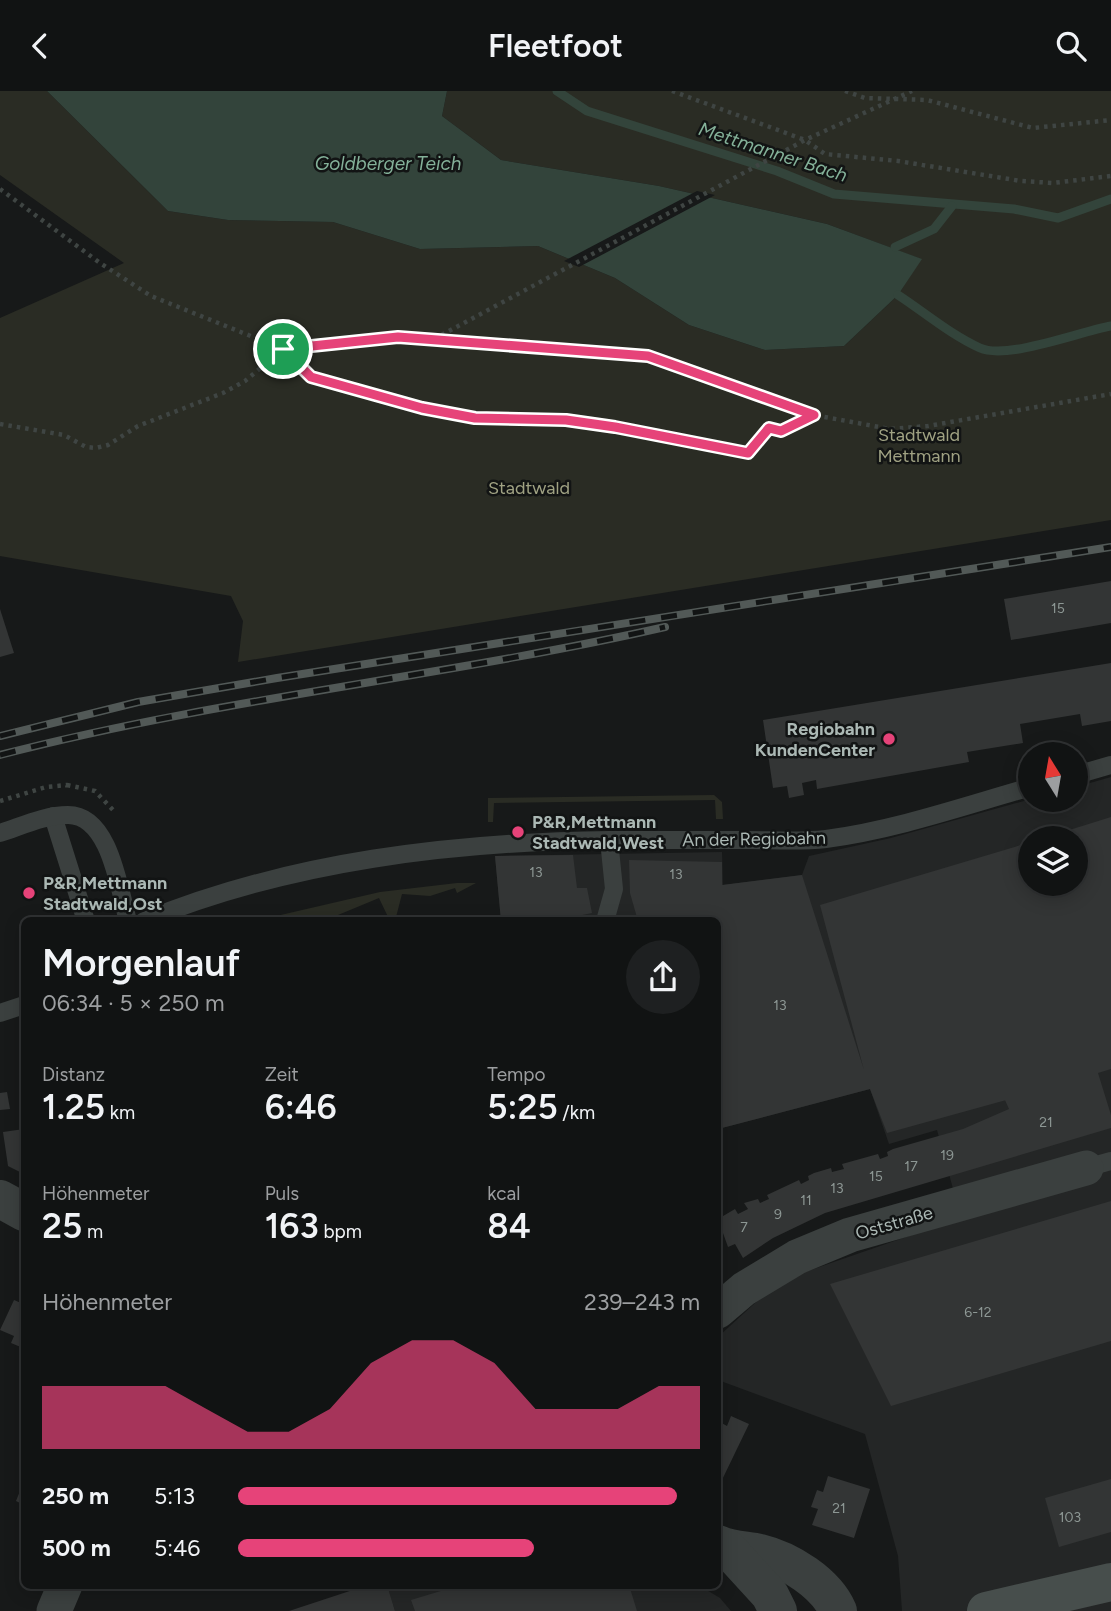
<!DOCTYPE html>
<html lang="de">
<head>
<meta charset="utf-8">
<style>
	body { margin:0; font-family:Figtree,sans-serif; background:#1e2021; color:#f1f3f6; height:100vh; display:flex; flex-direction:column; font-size:26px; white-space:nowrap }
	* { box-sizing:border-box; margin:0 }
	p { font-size:23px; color:#9c9ea0 }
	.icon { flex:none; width:38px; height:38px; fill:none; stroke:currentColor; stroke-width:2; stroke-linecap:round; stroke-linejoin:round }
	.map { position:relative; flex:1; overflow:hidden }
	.drawer { position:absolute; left:21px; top:826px; width:700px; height:672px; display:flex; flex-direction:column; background:#111313; border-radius:10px; box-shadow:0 4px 18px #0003,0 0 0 2px #303233 }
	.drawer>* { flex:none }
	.needle { width:46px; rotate:349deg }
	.fabs { position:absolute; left:1018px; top:651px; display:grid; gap:14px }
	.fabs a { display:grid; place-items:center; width:70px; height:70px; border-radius:50%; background:#111313; box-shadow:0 4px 18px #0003,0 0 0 2px #303233; font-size:35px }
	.pin { position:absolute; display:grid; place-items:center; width:60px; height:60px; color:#fff; margin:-30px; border:4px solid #fff; border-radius:50%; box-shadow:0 2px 7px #0007 }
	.round { display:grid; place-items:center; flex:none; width:74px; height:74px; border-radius:37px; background:#1e2021 }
	.summary { display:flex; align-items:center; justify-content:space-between; height:119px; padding:0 21px }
	h1 { font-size:38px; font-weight:600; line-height:52px }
	.figures { display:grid; grid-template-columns:repeat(3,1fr); gap:10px; height:119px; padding:7px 21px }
	.figures div { display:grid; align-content:center }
	.figures b { font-size:35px; font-weight:600 }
	.figures small { font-size:19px; font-weight:400 }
	.figures p { font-size:19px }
	.chart { height:196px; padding:14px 21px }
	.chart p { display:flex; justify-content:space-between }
	.chart svg { width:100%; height:126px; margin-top:7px; fill:#e64379; opacity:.7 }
	ul { padding:0 21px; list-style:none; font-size:23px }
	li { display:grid; grid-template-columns:112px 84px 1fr; align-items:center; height:52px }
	li i { height:18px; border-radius:9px; background:#e64379 }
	header { display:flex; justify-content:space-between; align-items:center; height:91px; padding:0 21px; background:#111313; font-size:32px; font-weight:600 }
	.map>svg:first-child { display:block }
</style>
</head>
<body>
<header><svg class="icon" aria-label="back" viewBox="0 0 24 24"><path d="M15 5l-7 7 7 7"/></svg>Fleetfoot<svg class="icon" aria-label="search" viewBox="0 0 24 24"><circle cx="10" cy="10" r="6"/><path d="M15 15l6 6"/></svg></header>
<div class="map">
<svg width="1111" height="1520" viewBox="0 0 1111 1520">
	<rect width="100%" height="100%" fill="#171919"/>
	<g fill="#242626" fill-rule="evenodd">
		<path d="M1111,686V1520H902L898,1465L865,1343L718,1289V1246L779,1190L961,1127L937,1039L889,1053L870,998L718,1038V830L501,829L495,765L722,761L723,794L802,784L809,765L891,747L1031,708L1076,709V696ZM1031,747H1076V793H1031Z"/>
		<polygon points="387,1495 700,1495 720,1507 731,1520 395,1520"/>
	</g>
	<g fill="#2a2c24">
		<polygon points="0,0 47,0 168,120 228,129 333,131 420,158 538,155 615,187 689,234 765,259 844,255 898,204 921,168 827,133 659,95 501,69 442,25 447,0 1111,0 1111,429 238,571 243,530 231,505 0,465 0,227 124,172 0,84"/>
		<polygon points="714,704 722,711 723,728 716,728 715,709 494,712 493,731 488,731 488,707"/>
		<polygon points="457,792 476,792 457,802 455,797 430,805 402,803 396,826 389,828 379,807 326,829 259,829 380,801"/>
	</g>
	<polygon fill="#33443b" points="47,0 447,0 442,25 501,69 659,95 827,133 922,168 898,204 844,255 765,259 689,234 615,187 538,155 420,158 333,131 228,129 168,120"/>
	<polygon fill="#171919" points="697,100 715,104 579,176 564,170"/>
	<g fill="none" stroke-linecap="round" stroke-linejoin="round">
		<g stroke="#33443b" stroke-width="9">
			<polyline points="557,0 587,20 777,80 834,103 1014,118 1058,127 1111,108"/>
			<polyline points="895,156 934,138 952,115"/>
			<path d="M898,204C924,221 951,244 980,257C1007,269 1079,241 1111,235"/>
		</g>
	</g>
	<g fill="#333535">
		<polygon points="1111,490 1111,532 1011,549 1004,508"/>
		<polygon points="0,518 14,562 0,566"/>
		<polygon points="1111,572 1111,630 1082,635 1080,623 1020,633 1023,652 967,661 969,671 817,698 816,689 802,692 804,704 789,707 787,695 773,697 763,629"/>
		<polygon points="1111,726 1111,978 1098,982 1111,1024 1111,1037 825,1122 773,1147 743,1167 735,1153 728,1156 718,1128 735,1118 738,1123 748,1118 744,1112 758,1108 760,1112 769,1108 767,1104 799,1089 801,1093 809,1089 808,1085 814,1082 831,1077 832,1081 844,1078 842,1073 878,1063 880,1068 888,1065 887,1061 893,1058 963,1038 1009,1018 1005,1009 1035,1001 887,1042 870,998 718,1038 718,830 638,830 630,802 629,769 722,771 722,794 802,784 864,979 820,814 1031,751 1031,793 1076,793 1076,747 1044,747"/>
		<polygon points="573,764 577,797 587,797 592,822 553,830 501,830 495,765"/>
		<polygon points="7,1001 10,1018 0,1019 0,1002"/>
		<polygon points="24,1038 24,1083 8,1075 3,1041"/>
		<polygon points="1111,1110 1111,1250 891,1315 830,1193"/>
		<polygon points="24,1204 24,1254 23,1257 11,1252 14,1245 0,1239 14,1209 21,1212"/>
		<polygon points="731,1325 749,1333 720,1393 718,1392 718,1330 727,1335"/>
		<polygon points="828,1385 870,1398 854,1447 812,1434 818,1418 811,1416 817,1399 823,1401"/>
		<polygon points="1111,1388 1111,1441 1059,1456 1045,1407"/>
		<polygon points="24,1390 24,1414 16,1410"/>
		<polygon points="368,1494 387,1494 395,1520 289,1520"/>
		<polygon points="442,1494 629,1494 637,1520 415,1520 411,1509 444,1499"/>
	</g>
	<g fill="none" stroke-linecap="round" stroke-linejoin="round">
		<g stroke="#3f4543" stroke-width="4.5" stroke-dasharray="3.5 5" stroke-linecap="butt">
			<polyline points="672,0 805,49 825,63 898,70 1021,90 1053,92 1111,85"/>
			<polyline points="845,0 865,7 927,9 1033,37 1111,29"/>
			<polyline points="0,98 100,172 151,205 283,258 311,286 422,317 475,327 532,331 566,329 615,336 687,347 748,362 769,337 781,340 813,325"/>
			<polyline points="434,248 805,49 912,0"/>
			<polyline points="0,333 64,344 86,356 96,357 108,354 138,335 223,302 245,290 283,258 398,246 648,265 814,324 890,338 928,335 1111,303"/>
			<polyline points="67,694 95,700 113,719"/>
			<polyline points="0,710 46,696 67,694 69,701"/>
		</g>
		<g stroke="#3b403f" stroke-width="18">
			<polyline points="1076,684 1111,674"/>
			<polyline points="53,725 86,830"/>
			<path d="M0,742C22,735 45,724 68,724C110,724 119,798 128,830"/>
			<path d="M144,830C290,770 453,751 610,749C655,749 701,749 747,749C773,749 800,751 826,748C895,739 964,715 1031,696"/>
			<polyline points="605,830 614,798 609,749"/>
			<polyline points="0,922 24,914"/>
			<polyline points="1086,1077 1111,1070"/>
		</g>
		<g stroke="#3b403f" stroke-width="35">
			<polyline points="718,1220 744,1198 797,1166 850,1144 1086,1077"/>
			<polyline points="54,1520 65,1494"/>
		</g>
		<g stroke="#3b403f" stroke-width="38">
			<polyline points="0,1108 24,1121"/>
			<path d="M718,1453C731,1459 746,1459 760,1462C789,1469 826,1492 838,1520"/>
			<polyline points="727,1457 770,1504 778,1520"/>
		</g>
		<polyline stroke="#474e4c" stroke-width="38" points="986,1520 1111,1491"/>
		<defs>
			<g id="rail">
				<polyline points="0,645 138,611 277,587 1111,456"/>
				<path d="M0,664C219,607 445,586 665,536"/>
			</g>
		</defs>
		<use href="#rail" stroke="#525957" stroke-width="8"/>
		<use href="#rail" stroke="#121414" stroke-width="5" stroke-dasharray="16" stroke-linecap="butt"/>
	</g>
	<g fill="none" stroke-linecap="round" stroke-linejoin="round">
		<defs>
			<polygon id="route" points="398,246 648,265 814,324 781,340 769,337 748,362 615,336 566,329 475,327 422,317 311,286 283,258"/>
		</defs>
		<use href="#route" stroke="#fff" stroke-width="14"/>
		<use href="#route" stroke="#e64379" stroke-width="9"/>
	</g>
	<g fill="#e64379" stroke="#121414" stroke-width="2.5">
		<circle cx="889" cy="648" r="7"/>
		<circle cx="518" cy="741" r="7"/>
		<circle cx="29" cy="802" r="7"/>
	</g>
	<g text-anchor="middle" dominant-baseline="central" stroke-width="5" stroke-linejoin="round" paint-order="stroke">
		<g font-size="14" fill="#8d9794">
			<text x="1058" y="517">15</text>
			<text x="536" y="781">13</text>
			<text x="676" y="783">13</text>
			<text x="780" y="914">13</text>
			<text x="1046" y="1031">21</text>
			<text x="947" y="1064">19</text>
			<text x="911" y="1075">17</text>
			<text x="876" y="1085">15</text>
			<text x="837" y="1097">13</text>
			<text x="806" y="1109">11</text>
			<text x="778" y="1123">9</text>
			<text x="744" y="1136">7</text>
			<text x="978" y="1221">6-12</text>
			<text x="839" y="1417">21</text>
			<text x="1070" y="1426">103</text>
		</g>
		<g font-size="18" fill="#a0a283" stroke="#121414">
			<text x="919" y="344">Stadtwald<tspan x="919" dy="21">Mettmann</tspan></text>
			<text x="529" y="397">Stadtwald</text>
		</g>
		<g font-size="18" font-weight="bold" fill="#abb8b4" stroke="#121414" text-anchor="start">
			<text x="875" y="638" text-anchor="end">Regiobahn<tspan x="875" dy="21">KundenCenter</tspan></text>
			<text x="532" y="731">P&amp;R,Mettmann<tspan x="532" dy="21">Stadtwald,West</tspan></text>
			<text x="43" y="792">P&amp;R,Mettmann<tspan x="43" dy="21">Stadtwald,Ost</tspan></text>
		</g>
		<g font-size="18" fill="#abb8b4" stroke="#121414">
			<text transform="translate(754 748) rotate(-1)">An der Regiobahn</text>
			<text transform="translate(894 1132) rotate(-16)">Oststraße</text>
		</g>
		<g font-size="19" font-style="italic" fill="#84b199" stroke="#121414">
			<text transform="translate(773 61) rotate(18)">Mettmanner Bach</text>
			<text x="388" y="72">Goldberger Teich</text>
		</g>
	</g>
</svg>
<div class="fabs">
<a><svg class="needle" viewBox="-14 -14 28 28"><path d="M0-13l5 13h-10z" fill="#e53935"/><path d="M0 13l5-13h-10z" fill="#9c9ea0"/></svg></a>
<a><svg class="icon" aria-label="layers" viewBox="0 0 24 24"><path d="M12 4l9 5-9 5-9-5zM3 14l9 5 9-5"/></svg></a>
</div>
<div class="pin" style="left:283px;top:258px;background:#1e9e55"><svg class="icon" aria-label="arrive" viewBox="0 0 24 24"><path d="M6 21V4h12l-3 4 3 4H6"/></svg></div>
<section class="drawer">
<div class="summary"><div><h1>Morgenlauf</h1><p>06:34 · 5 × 250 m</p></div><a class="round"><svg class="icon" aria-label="share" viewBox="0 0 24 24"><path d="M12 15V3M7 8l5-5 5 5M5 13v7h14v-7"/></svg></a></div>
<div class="figures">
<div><p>Distanz</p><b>1.25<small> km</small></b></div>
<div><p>Zeit</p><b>6:46</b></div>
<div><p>Tempo</p><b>5:25<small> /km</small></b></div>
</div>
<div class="figures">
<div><p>Höhenmeter</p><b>25<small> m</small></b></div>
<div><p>Puls</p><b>163<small> bpm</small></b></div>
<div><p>kcal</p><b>84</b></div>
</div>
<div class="chart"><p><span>Höhenmeter</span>239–243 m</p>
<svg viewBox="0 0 160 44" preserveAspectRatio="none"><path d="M0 44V22L10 22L20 22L30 22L40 30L50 38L60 38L70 30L80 14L90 6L100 6L110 14L120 30L130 30L140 30L150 22L160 22V44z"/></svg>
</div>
<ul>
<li><b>250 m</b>5:13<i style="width:95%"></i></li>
<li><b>500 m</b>5:46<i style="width:64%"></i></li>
</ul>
</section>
</div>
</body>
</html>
